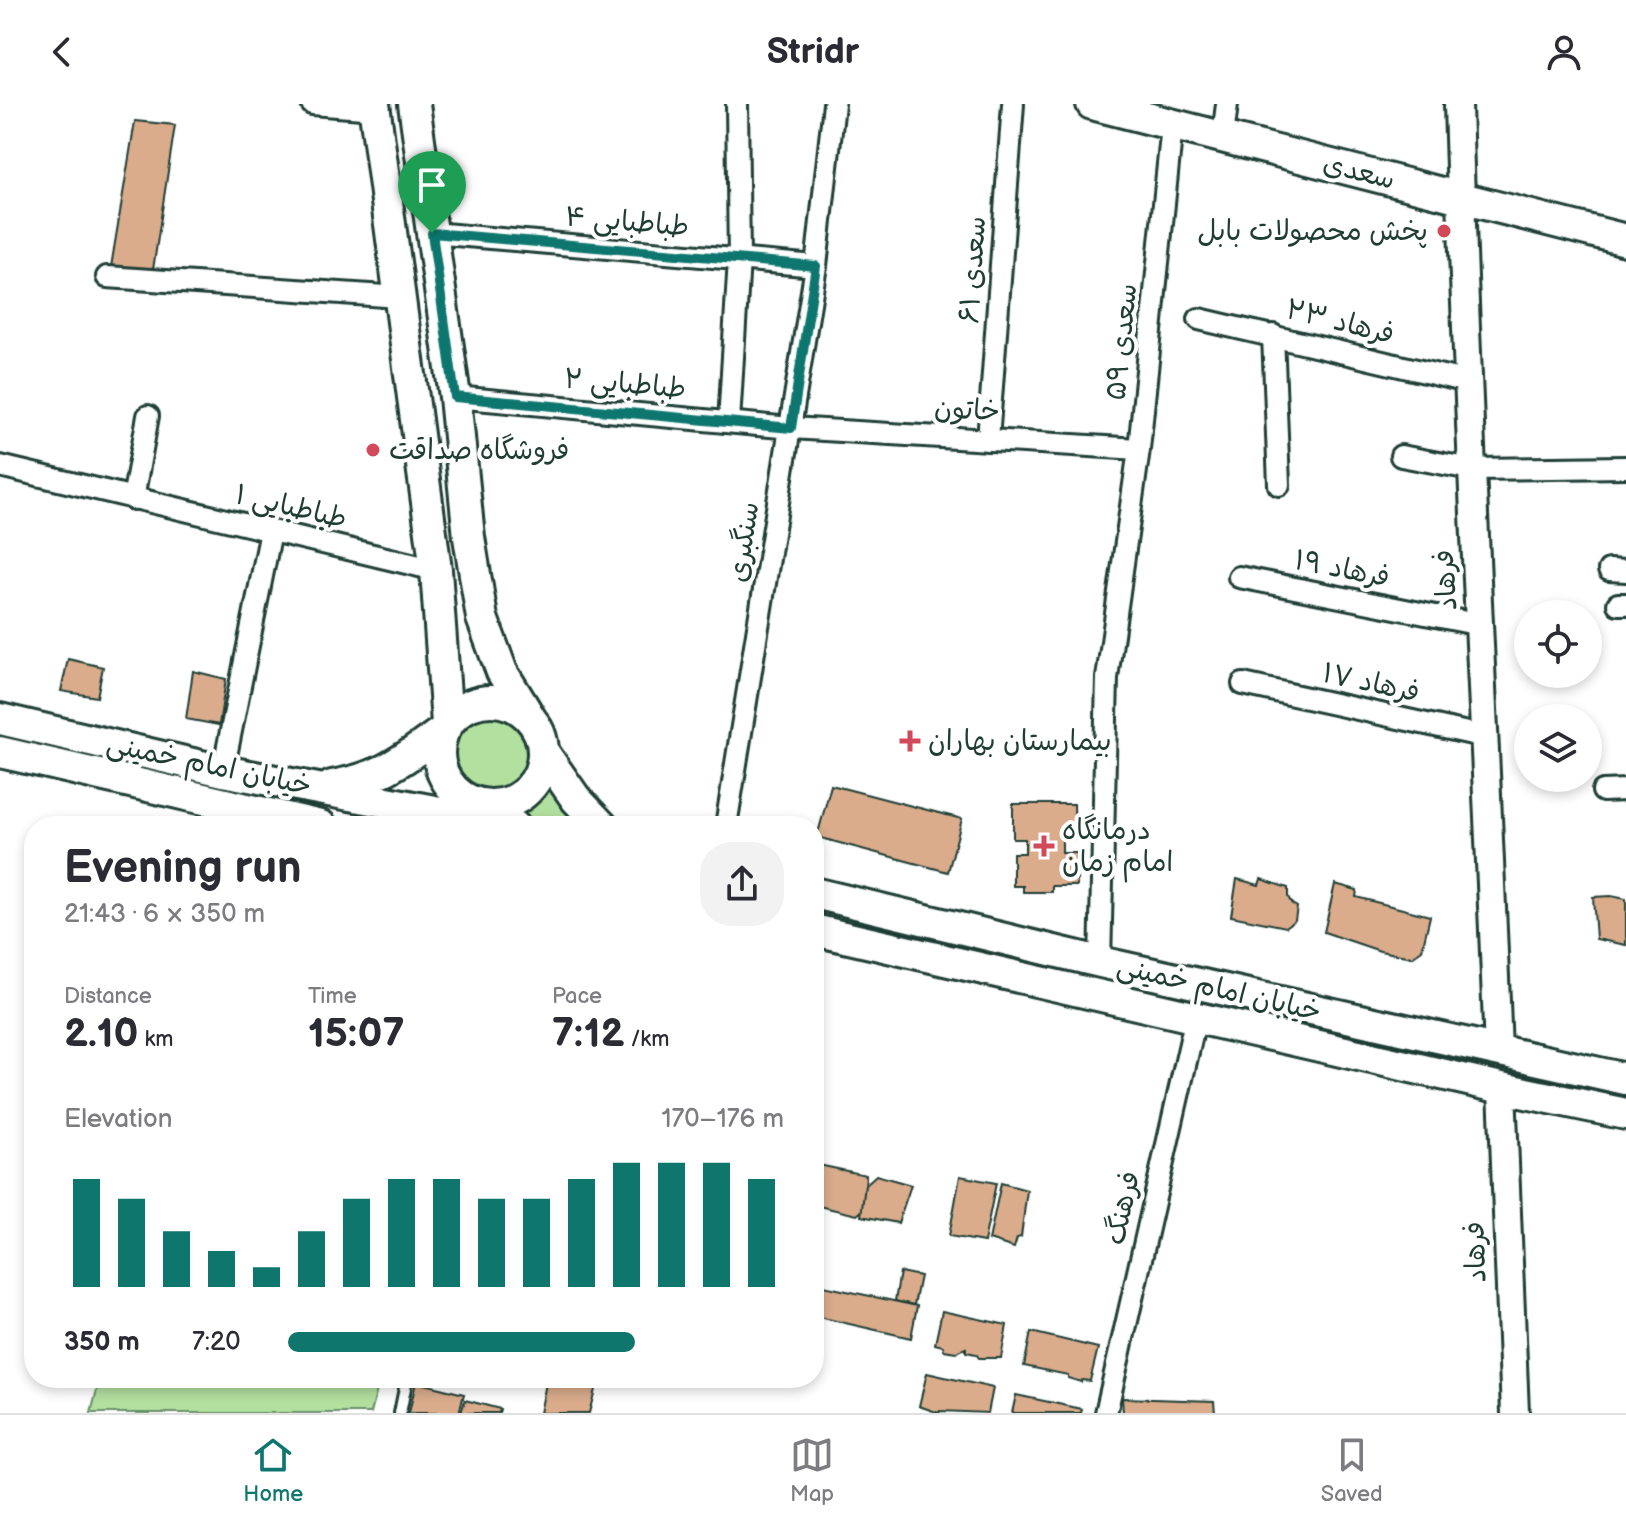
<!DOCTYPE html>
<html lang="en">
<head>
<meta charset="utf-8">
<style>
	body { margin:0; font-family:"Balsamiq Sans","Playpen Sans Arabic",sans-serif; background:#f2f2f3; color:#2b2b33; height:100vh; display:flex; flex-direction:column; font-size:30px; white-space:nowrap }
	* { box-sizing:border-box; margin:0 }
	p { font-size:26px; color:#7c7c81 }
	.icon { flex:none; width:44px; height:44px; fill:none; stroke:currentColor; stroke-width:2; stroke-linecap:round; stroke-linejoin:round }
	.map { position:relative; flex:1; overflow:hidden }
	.sheet { position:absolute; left:24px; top:712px; width:800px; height:572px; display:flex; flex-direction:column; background:#fff; border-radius:32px; box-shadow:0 4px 12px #0003 }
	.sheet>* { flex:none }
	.tools { position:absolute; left:1514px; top:496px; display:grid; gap:16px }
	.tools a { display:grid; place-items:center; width:88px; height:88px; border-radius:50%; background:#fff; box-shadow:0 4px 12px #0003; font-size:40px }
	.pin { position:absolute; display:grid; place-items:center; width:68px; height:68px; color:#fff; margin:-82px -34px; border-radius:50% 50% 50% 0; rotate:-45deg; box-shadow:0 0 8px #0007 }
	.pin .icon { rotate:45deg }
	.round { display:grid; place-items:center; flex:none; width:84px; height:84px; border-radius:32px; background:#f2f2f3 }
	.headline { display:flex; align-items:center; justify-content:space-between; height:136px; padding:0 40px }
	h1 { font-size:44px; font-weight:700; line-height:60px }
	.metrics { display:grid; grid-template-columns:repeat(3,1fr); gap:12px; height:136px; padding:8px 40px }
	.metrics div { display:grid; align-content:center }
	.metrics b { font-size:40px; font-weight:700 }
	.metrics small { font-size:22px; font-weight:400 }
	.metrics p { font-size:22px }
	.chart { height:224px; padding:16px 40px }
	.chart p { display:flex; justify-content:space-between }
	.chart svg { width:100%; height:144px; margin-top:8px; stroke:#0f766e; stroke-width:6 }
	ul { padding:0 40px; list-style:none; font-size:26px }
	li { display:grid; grid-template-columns:128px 96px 1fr; align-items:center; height:60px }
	li i { height:20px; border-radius:10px; background:#0f766e }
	header { display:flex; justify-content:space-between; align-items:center; height:104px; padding:0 40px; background:#fff; font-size:36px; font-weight:700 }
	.tab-bar { display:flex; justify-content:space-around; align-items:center; height:112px; border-top:2px solid #e1e1e2; background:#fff; font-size:22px; color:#7c7c81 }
	.tab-bar a { display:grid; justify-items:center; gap:4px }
	.tab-bar .active { color:#0f766e }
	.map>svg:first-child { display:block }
</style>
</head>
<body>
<header><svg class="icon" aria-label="back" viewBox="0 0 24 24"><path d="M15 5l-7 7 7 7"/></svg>Stridr<svg class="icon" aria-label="person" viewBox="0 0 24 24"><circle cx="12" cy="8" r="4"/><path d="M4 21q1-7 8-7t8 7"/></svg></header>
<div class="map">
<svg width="1626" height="1309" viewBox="0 0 1626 1309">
	<rect width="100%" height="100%" fill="#fff"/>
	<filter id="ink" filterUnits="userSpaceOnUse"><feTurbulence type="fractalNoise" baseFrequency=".0125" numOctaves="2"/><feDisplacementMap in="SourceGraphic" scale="16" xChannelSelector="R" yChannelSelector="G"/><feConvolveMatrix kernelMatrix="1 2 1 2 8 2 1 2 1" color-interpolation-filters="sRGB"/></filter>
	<g filter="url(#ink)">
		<g fill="#b2e09f" stroke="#688e6a" stroke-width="2">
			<circle cx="491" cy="650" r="38"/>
			<polygon points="553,674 588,722 549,722 521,709 539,698"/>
			<polygon points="100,1274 380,1274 371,1309 91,1309"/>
		</g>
		<g fill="#daac8c" stroke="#1f3d34" stroke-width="2">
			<polygon points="135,17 175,21 153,166 111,163"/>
			<polygon points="68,555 103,563 97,593 61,587"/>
			<polygon points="193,567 226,575 219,621 186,615"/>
			<polygon points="831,681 962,715 948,768 817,733"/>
			<polygon points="1013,700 1074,700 1075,735 1062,735 1062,749 1077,749 1077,782 1052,782 1052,788 1023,788 1023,782 1013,782 1013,749 1025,749 1025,735 1013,735"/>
			<polygon points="1237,775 1259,781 1261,775 1288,784 1288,793 1292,800 1297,803 1295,816 1286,823 1231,812"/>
			<polygon points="1335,780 1357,786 1356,793 1430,812 1422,846 1412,853 1380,847 1324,828"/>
			<polygon points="1611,792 1626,795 1626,841 1596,835 1593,793"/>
			<polygon points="814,1060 866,1071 863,1106 857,1111 814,1101"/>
			<polygon points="876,1071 911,1081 898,1119 861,1112 865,1081"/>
			<polygon points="960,1072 996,1079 984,1138 949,1132"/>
			<polygon points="1001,1079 1027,1086 1021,1133 1017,1134 1014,1144 989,1136"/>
			<polygon points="900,1168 920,1172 914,1201 895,1197"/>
			<polygon points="814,1180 917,1202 911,1234 814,1212"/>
			<polygon points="942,1207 1007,1221 1001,1254 979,1254 976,1250 966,1248 966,1244 956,1248 944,1246 943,1242 935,1240"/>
			<polygon points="1031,1228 1098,1244 1090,1277 1082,1276 1081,1278 1068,1274 1068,1271 1024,1262"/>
			<polygon points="927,1269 993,1284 988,1309 940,1307 939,1309 919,1302"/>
			<polygon points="547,1274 598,1274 589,1309 540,1309"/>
			<polygon points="416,1278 464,1290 459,1309 409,1309"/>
			<polygon points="1016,1291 1082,1305 1081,1309 1012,1309"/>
			<polygon points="1122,1294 1214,1297 1215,1309 1123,1309"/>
			<polygon points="465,1296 500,1305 499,1309 461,1309"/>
		</g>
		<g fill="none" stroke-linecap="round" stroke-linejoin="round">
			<defs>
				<polyline id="service" points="400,1309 407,1274"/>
				<g id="minor">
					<polyline points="312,0 375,5"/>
					<polyline points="1223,33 1227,0"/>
					<polyline points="432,129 816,162"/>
					<polyline points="107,173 400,193"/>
					<polyline points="1199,215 1468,278"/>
					<polyline points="1273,231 1279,381"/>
					<polyline points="455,293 791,324 1139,345"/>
					<polyline points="729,318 739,155 737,0"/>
					<polyline points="988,336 1013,0"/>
					<polyline points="1401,352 1471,365 1626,363"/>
					<polyline points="0,362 436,466"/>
					<polyline points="133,395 148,312"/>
					<polyline points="1609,466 1626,467"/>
					<polyline points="1239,473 1481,521"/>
					<polyline points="1618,500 1626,500"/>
					<polyline points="1243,580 1486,633"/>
					<polyline points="223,667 271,427"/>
					<polyline points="1603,687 1626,686"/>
					<polyline points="726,722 816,162 834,0"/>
					<polyline points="1100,858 1107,574 1139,345 1172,21"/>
					<polyline points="1106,1309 1196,913"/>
				</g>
				<g id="tertiary">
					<path d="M1458,0C1467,316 1486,632 1498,948"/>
					<polyline points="1502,984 1515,1309"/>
				</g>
				<g id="secondary">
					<polyline points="374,0 436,466 447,620"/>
					<polyline points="414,0 455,293 469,433 482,514 502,568 529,612"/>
					<polyline points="1092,0 1626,136"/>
					<circle cx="491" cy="649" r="52"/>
					<polyline points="0,615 223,667 514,722"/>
					<polyline points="0,648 321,722"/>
					<polyline points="544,649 576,695 602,722"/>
					<path d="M332,682C384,673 401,657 443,627"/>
					<polyline points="814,789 1100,858 1626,975"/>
					<polyline points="814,826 1502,984 1626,1010"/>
				</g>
			</defs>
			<use href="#service" stroke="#1f3d34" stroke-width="16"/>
			<use href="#minor" stroke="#1f3d34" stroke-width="26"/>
			<use href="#tertiary" stroke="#1f3d34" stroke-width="32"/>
			<use href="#secondary" stroke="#1f3d34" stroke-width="36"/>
			<use href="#service" stroke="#fff" stroke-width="10"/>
			<use href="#minor" stroke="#fff" stroke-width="20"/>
			<use href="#tertiary" stroke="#fff" stroke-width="26"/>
			<use href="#secondary" stroke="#fff" stroke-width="30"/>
		</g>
	</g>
	<g fill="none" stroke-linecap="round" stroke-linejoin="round" filter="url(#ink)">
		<defs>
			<polygon id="route" points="432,129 816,162 791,324 455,293"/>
		</defs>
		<use href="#route" stroke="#fff" stroke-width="16"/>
		<use href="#route" stroke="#0f766e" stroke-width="10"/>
	</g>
	<g fill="#d1495b" stroke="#fff" stroke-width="3">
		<circle cx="1444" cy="127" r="8"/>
		<circle cx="373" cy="346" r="8"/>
		<path d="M906 625h8v8h8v8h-8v8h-8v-8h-8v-8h8z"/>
		<path d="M1040 730h8v8h8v8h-8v8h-8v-8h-8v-8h8z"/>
	</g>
	<g text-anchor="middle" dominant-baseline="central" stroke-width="8" stroke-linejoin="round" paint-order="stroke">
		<g font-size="28" fill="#1f3d34" stroke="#fff">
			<text transform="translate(1359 68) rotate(14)">سعدی</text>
			<text transform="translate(627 118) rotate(5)">طباطبایی ۴</text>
			<text transform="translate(973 166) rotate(-86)">سعدی ۶۱</text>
			<text transform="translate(1340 218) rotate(14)">فرهاد ۲۳</text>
			<text transform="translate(1122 238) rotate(-84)">سعدی ۵۹</text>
			<text transform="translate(625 280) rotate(5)">طباطبایی ۲</text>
			<text transform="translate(967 306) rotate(3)">خاتون</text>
			<text transform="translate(291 403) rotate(13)">طباطبایی ۱</text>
			<text transform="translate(744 438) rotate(-81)">سنگبری</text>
			<text transform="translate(1342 465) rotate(11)">فرهاد ۱۹</text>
			<text transform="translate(1446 476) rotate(-94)">فرهاد</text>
			<text transform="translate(1371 579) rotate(12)">فرهاد ۱۷</text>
			<text transform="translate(209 661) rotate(12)">خیابان امام خمینی</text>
			<text transform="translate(1219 885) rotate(13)">خیابان امام خمینی</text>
			<text transform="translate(1123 1104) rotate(-77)">فرهنگ</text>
			<text transform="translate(1476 1148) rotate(-92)">فرهاد</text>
		</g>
		<g font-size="28" fill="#1f3d34" stroke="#fff" text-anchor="start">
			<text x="1428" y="127" text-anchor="end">پخش محصولات بابل</text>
			<text x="389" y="346">فروشگاه صداقت</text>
			<text x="928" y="637">بیمارستان بهاران</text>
			<text x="1062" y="726">درمانگاه<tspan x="1062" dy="32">امام زمان</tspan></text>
		</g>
	</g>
</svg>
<div class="tools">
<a><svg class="icon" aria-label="locate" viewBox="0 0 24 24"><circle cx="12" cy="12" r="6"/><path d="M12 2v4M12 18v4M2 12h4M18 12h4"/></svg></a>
<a><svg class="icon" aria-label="layers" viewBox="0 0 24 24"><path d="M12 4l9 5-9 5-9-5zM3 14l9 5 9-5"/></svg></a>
</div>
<div class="pin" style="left:432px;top:129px;background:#1e9e55"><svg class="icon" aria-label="arrive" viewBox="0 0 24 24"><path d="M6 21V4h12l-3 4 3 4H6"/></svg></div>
<section class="sheet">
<div class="headline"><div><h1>Evening run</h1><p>21:43 · 6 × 350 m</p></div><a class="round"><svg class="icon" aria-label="share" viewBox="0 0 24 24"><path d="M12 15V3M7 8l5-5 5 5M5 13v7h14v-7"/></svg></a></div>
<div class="metrics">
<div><p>Distance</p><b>2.10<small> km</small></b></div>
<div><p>Time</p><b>15:07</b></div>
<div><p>Pace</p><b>7:12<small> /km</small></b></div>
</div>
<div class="chart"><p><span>Elevation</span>170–176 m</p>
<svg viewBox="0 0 160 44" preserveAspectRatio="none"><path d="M5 44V11M15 44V17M25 44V27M35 44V33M45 44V38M55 44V27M65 44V17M75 44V11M85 44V11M95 44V17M105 44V17M115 44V11M125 44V6M135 44V6M145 44V6M155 44V11"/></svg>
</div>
<ul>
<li><b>350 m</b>7:20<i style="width:70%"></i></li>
</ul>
</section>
</div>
<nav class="tab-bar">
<a class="active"><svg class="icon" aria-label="home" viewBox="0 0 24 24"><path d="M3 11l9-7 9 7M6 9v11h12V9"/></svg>Home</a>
<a><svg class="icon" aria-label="map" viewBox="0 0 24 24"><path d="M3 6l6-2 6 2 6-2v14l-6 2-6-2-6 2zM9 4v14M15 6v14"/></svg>Map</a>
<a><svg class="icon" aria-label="saved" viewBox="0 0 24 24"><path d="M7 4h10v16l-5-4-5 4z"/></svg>Saved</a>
</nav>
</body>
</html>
